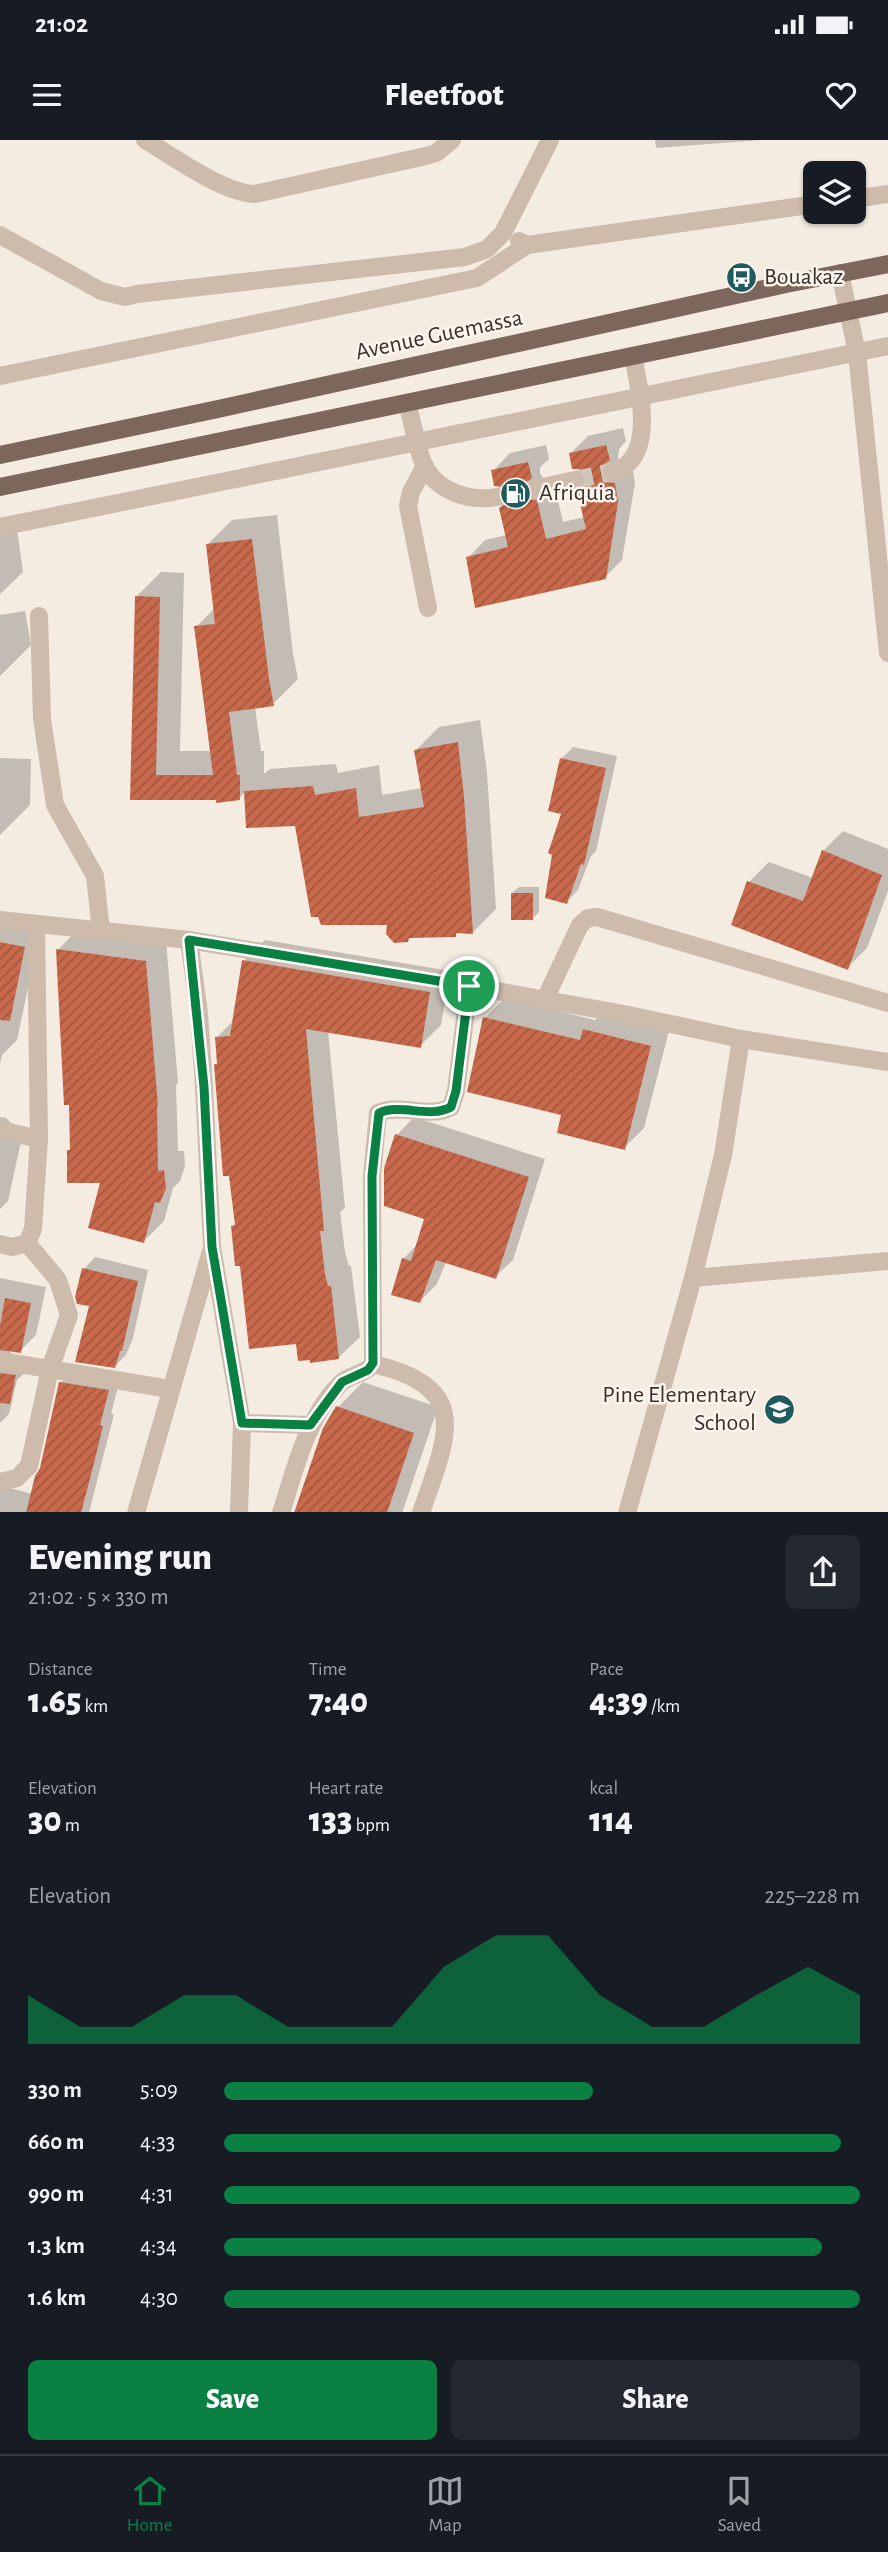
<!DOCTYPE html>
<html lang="en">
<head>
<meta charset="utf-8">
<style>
	body { margin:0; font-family:"Alegreya Sans",sans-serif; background:#242831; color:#f1f3f6; height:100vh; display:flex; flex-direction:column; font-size:26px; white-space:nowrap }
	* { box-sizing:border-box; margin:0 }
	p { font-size:23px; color:#9ea1a6 }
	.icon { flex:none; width:38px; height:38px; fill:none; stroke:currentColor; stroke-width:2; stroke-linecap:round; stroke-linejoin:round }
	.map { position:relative; height:1372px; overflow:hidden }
	.sheet { display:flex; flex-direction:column; background:#171b24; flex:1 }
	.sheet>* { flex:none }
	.controls { position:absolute; left:803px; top:21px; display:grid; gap:14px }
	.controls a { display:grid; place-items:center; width:63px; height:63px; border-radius:10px; background:#171b24; box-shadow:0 2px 5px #0004; font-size:35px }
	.pin { position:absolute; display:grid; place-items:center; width:60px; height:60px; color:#fff; margin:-30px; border:4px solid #fff; border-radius:50%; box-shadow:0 2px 7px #0007 }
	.round { display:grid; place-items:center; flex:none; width:74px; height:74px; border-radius:10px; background:#242831 }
	.head { display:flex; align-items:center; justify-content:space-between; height:119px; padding:0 28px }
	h1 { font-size:38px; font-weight:800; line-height:52px }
	.metrics { display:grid; grid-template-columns:repeat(3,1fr); gap:10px; height:119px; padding:7px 28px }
	.metrics div { display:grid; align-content:center }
	.metrics b { font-size:35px; font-weight:800 }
	.metrics small { font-size:19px; font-weight:400 }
	.metrics p { font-size:19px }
	.chart { height:196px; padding:14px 28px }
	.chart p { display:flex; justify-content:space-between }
	.chart svg { width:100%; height:126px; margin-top:7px; fill:#0b8043; opacity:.7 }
	.primary-button { display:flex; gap:14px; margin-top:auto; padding:14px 28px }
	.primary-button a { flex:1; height:80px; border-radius:10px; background:#0b8043; color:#fff; font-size:28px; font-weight:800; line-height:80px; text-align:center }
	.primary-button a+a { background:#242831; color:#f1f3f6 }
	ul { padding:0 28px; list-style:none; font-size:23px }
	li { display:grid; grid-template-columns:112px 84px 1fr; align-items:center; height:52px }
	li i { height:18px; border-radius:9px; background:#0b8043 }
	.status { display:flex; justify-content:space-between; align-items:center; height:49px; padding:0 35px; background:#171b24; direction:ltr }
	.status svg { height:19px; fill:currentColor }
	header { display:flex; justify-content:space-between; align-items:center; height:91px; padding:0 28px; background:#171b24; font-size:32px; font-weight:800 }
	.tab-bar { display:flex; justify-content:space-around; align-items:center; height:98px; border-top:2px solid #363941; background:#171b24; font-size:19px; color:#9ea1a6 }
	.tab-bar a { display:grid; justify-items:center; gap:4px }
	.tab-bar .selected { color:#0b8043 }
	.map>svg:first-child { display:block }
</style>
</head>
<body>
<div class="status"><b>21:02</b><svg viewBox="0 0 49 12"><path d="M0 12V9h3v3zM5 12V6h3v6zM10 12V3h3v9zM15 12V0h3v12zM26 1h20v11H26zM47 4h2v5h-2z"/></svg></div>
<header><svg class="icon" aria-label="menu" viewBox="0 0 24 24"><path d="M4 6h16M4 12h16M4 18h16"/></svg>Fleetfoot<svg class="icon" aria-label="heart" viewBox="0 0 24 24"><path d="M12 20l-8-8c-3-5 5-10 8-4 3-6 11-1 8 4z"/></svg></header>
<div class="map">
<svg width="888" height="1373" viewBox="0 0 888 1373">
	<defs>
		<pattern id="building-hatch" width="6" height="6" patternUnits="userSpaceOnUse" patternTransform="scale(1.75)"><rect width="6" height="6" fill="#c8694b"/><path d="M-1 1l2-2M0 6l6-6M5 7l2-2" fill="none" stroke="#a4573f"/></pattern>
	</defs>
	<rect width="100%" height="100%" fill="#f4ebe1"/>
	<g fill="#0003">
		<polygon points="655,0 761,0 656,8"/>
		<polygon points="623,288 626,301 619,309 618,319 624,325 632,326 635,343 622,420 605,437 468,418 485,400 507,395 510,355 493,331 510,313 546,305 549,319 540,327 540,334 548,343 554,343 563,382 585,377 588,336 571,313 588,296"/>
		<polygon points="277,375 293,514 298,539 273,564 255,567 261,611 264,611 264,634 270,629 336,624 338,633 379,625 382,655 422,648 416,610 439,587 480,580 487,633 496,769 473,792 459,791 455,795 411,796 407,800 296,684 246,651 239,658 132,659 136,457 161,432 184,433 180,611 212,611 196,487 215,468 207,405 232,380"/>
		<polygon points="17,389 23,432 0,454 0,391"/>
		<polygon points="25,471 31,505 0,536 0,475"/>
		<polygon points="573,607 617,616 596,711 591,716 578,750 566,762 561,619"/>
		<polygon points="0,618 31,619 30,665 0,695"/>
		<polygon points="843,691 888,709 888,751 867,808 847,828 734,784 749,742 769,722 813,738 823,711"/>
		<polygon points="519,747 539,747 539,772 533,778 512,753"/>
		<polygon points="0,782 40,791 17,900 2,915 0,924"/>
		<polygon points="78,789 166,801 178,943 176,945 178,1011 184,1011 185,1026 180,1041 173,1048 164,1081 144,1101 102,1041 68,1011 72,1007 70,963 58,810"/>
		<polygon points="265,800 450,831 441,885 420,906 328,891 345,1068 340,1072 345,1112 349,1126 351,1126 360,1197 338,1218 298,1202 242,1124 232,1087 236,1083 216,898 234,880 244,821"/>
		<polygon points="505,858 595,880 605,870 670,887 644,988 624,1008 485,878"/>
		<polygon points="0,977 6,978 13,985 24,988 8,1061 0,1069"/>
		<polygon points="414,977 545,1019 513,1120 495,1137 446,1122 437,1144 420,1161 403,1119 418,1104 426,1078 397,995"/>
		<polygon points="95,1117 148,1130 133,1198 126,1215 114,1227 91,1165 84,1129"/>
		<polygon points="0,1138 46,1147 36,1195 20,1211 6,1209 30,1228 17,1240 9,1274 0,1283"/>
		<polygon points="72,1231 120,1239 111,1274 114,1274 89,1373 0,1373 0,1345 32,1354 42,1329 60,1243"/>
		<polygon points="363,1242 438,1267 402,1373 296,1373 338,1267"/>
	</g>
	<g fill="url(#building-hatch)">
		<polygon points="606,305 610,320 602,326 602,336 606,342 615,343 618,362 606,439 475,468 466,417 508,407 499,368 507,362 508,355 502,347 494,346 491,330 528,322 532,338 523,345 523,352 530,360 537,360 546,399 586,389 577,351 586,344 586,337 579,329 572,329 569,313"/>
		<polygon points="252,399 269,539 274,566 229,572 237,635 240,635 240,660 216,663 216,660 130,660 135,456 160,457 156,635 213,635 194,486 215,484 206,404"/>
		<polygon points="458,602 464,657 473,794 456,793 456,797 409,798 408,802 394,803 386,794 387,785 321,785 318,777 311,777 295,686 246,688 244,651 313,646 315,655 356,648 359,677 424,667 414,610"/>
		<polygon points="560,618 606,628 584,725 581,724 567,764 545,758 552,715 548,713 561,674 548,671"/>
		<polygon points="822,710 882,735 848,830 731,785 747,741 803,761"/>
		<rect x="511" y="753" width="22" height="27"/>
		<polygon points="0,802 25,807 10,881 0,880"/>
		<polygon points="56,809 146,821 158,966 157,966 158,1031 164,1030 166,1048 160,1063 155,1062 144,1103 88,1088 100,1043 67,1043 67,1010 70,1010 69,965 64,965"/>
		<polygon points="242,820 430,852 421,908 306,889 324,1091 320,1091 325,1134 328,1146 331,1146 339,1219 310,1223 310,1220 298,1221 296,1204 249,1209 240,1126 235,1126 231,1086 235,1085 229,1036 223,1036 214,924 217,924 215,897 230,896"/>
		<polygon points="483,877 580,900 583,889 651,906 625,1010 557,993 561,975 467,952"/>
		<polygon points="395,994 529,1037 496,1139 436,1120 420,1163 391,1155 402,1118 411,1121 424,1079 384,1066 384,1028"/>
		<polygon points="82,1128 138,1141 122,1211 120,1211 115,1228 75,1222 89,1166 77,1164 75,1157"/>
		<polygon points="5,1158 31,1163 21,1213 0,1210 0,1186"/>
		<polygon points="0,1233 16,1235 10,1264 0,1263"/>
		<polygon points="59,1242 109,1250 100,1285 103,1286 94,1323 81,1373 26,1373 35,1336 40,1328"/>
		<polygon points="336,1266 414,1293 387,1373 294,1373 323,1288"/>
	</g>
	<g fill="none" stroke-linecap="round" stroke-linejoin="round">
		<g stroke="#cfc6bd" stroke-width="18" stroke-dasharray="18 9" stroke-linecap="butt">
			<polyline points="575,340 612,332"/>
			<polyline points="497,357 534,349"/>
		</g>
		<g stroke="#cdbbac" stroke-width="18">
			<path d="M145,0C174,17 223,53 255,54L426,16L436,13L452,0"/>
			<polyline points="854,59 888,54"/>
			<polyline points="0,95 101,151 125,157 137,154 465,117 487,109 503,93 550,0"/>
			<polyline points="519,101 527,105 816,64"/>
			<polyline points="840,133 857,213 888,513"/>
			<polyline points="0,236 477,138 527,105"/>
			<path d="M407,263C412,279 418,314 425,327C438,352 471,362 497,357"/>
			<polyline points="425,326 411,352 408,366 428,468"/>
			<path d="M612,332C658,320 639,248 633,216"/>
			<polyline points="534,349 575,340"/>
			<polyline points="0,387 888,206"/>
			<polyline points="39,476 42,579 55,665 95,736 101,791"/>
			<polyline points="0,780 189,800 469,846 624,874 741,899 888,922"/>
			<polyline points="189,800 199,874 204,947 212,1107 242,1283 239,1373"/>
			<polyline points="545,859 580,785 588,778 597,777 888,863"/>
			<polyline points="0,990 39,999"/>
			<polyline points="0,1104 12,1107 27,1103 33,1089 39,999 36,784"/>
			<polyline points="693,1138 888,1121"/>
			<polyline points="0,1221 170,1249"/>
			<polyline points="242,1283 310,1285"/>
			<polyline points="0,1342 17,1338 29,1326 50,1229 69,1175 58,1140 27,1103"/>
			<polyline points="136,1373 211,1111"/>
			<path d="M281,1373C295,1329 307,1276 341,1243C350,1234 365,1235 373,1224"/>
			<path d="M421,1373C447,1296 474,1248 373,1224L372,1036L378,973C401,963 429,979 451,967L456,951L469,846"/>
			<polyline points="627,1373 693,1138 723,1015 741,899"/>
		</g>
		<g stroke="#7d675c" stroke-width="18">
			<polyline points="0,315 218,269 786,144 888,124"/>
			<polyline points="0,347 888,163"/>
		</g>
	</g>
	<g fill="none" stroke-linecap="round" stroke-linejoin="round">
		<defs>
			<path id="route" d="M189,800L469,846L456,951L451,967C429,979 401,963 379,973L372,1036L373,1223L368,1230L342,1242L310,1285L242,1283L212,1107L204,947Z"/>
		</defs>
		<use href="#route" stroke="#fff" stroke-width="14"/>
		<use href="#route" stroke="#0b8043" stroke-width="9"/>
	</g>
	<defs>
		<symbol id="bus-disc" viewBox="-11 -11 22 22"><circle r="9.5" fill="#1f5a5e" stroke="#fbf5ee"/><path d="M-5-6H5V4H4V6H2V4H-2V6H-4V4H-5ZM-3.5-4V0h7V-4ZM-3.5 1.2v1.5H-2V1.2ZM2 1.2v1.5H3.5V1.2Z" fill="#fff"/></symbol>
		<symbol id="fuel-disc" viewBox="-11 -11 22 22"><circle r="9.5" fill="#1f5a5e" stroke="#fbf5ee"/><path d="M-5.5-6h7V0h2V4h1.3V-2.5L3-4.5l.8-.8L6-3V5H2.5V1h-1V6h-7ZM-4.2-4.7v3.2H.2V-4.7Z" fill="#fff"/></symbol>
		<symbol id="school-disc" viewBox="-11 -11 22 22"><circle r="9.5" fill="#1f5a5e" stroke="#fbf5ee"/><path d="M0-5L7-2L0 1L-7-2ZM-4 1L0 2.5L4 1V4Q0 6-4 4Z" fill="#fff"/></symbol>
	</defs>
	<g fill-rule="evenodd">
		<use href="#bus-disc" x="724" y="120" width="35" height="35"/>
		<use href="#fuel-disc" x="498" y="336" width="35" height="35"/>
		<use href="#school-disc" x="762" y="1252" width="35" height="35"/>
	</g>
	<g text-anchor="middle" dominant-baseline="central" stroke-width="5" stroke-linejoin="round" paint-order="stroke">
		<g font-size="24" fill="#3b302b" stroke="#fbf5ee" text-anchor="start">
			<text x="764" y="137">Bouakaz</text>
			<text x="539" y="353">Afriquia</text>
			<text x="756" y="1255" text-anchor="end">Pine Elementary<tspan x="756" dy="28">School</tspan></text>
		</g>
		<g font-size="24" fill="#3b302b" stroke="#fbf5ee">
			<text transform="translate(439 195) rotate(-12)">Avenue Guemassa</text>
		</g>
	</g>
</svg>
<div class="controls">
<a><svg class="icon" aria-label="layers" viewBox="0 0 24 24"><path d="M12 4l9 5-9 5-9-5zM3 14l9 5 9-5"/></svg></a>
</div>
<div class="pin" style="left:469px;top:846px;background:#1e9e55"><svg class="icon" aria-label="arrive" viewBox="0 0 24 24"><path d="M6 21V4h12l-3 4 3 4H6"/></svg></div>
</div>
<section class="sheet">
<div class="head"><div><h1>Evening run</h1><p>21:02 · 5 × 330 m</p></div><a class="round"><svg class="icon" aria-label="share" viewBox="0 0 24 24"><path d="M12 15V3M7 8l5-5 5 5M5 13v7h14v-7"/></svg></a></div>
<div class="metrics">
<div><p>Distance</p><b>1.65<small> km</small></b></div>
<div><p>Time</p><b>7:40</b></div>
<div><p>Pace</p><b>4:39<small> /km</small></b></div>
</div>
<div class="metrics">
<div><p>Elevation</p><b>30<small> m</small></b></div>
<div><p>Heart rate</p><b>133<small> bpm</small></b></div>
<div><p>kcal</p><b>114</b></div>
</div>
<div class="chart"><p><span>Elevation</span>225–228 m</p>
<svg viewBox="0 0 160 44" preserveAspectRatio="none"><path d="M0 44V27L10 38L20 38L30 27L40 27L50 38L60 38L70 38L80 17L90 6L100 6L110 27L120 38L130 38L140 27L150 17L160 27V44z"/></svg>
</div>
<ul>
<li><b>330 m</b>5:09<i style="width:58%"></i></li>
<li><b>660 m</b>4:33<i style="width:97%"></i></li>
<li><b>990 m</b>4:31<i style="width:100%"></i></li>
<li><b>1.3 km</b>4:34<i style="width:94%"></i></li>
<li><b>1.6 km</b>4:30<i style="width:100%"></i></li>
</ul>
<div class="primary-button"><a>Save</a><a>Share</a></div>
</section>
<nav class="tab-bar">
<a class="selected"><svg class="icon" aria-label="home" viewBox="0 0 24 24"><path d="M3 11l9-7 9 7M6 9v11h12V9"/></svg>Home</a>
<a><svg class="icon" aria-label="map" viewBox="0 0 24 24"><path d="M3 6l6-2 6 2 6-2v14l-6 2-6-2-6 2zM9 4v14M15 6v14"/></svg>Map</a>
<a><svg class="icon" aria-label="saved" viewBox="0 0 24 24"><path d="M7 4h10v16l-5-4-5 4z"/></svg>Saved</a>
</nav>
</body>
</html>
